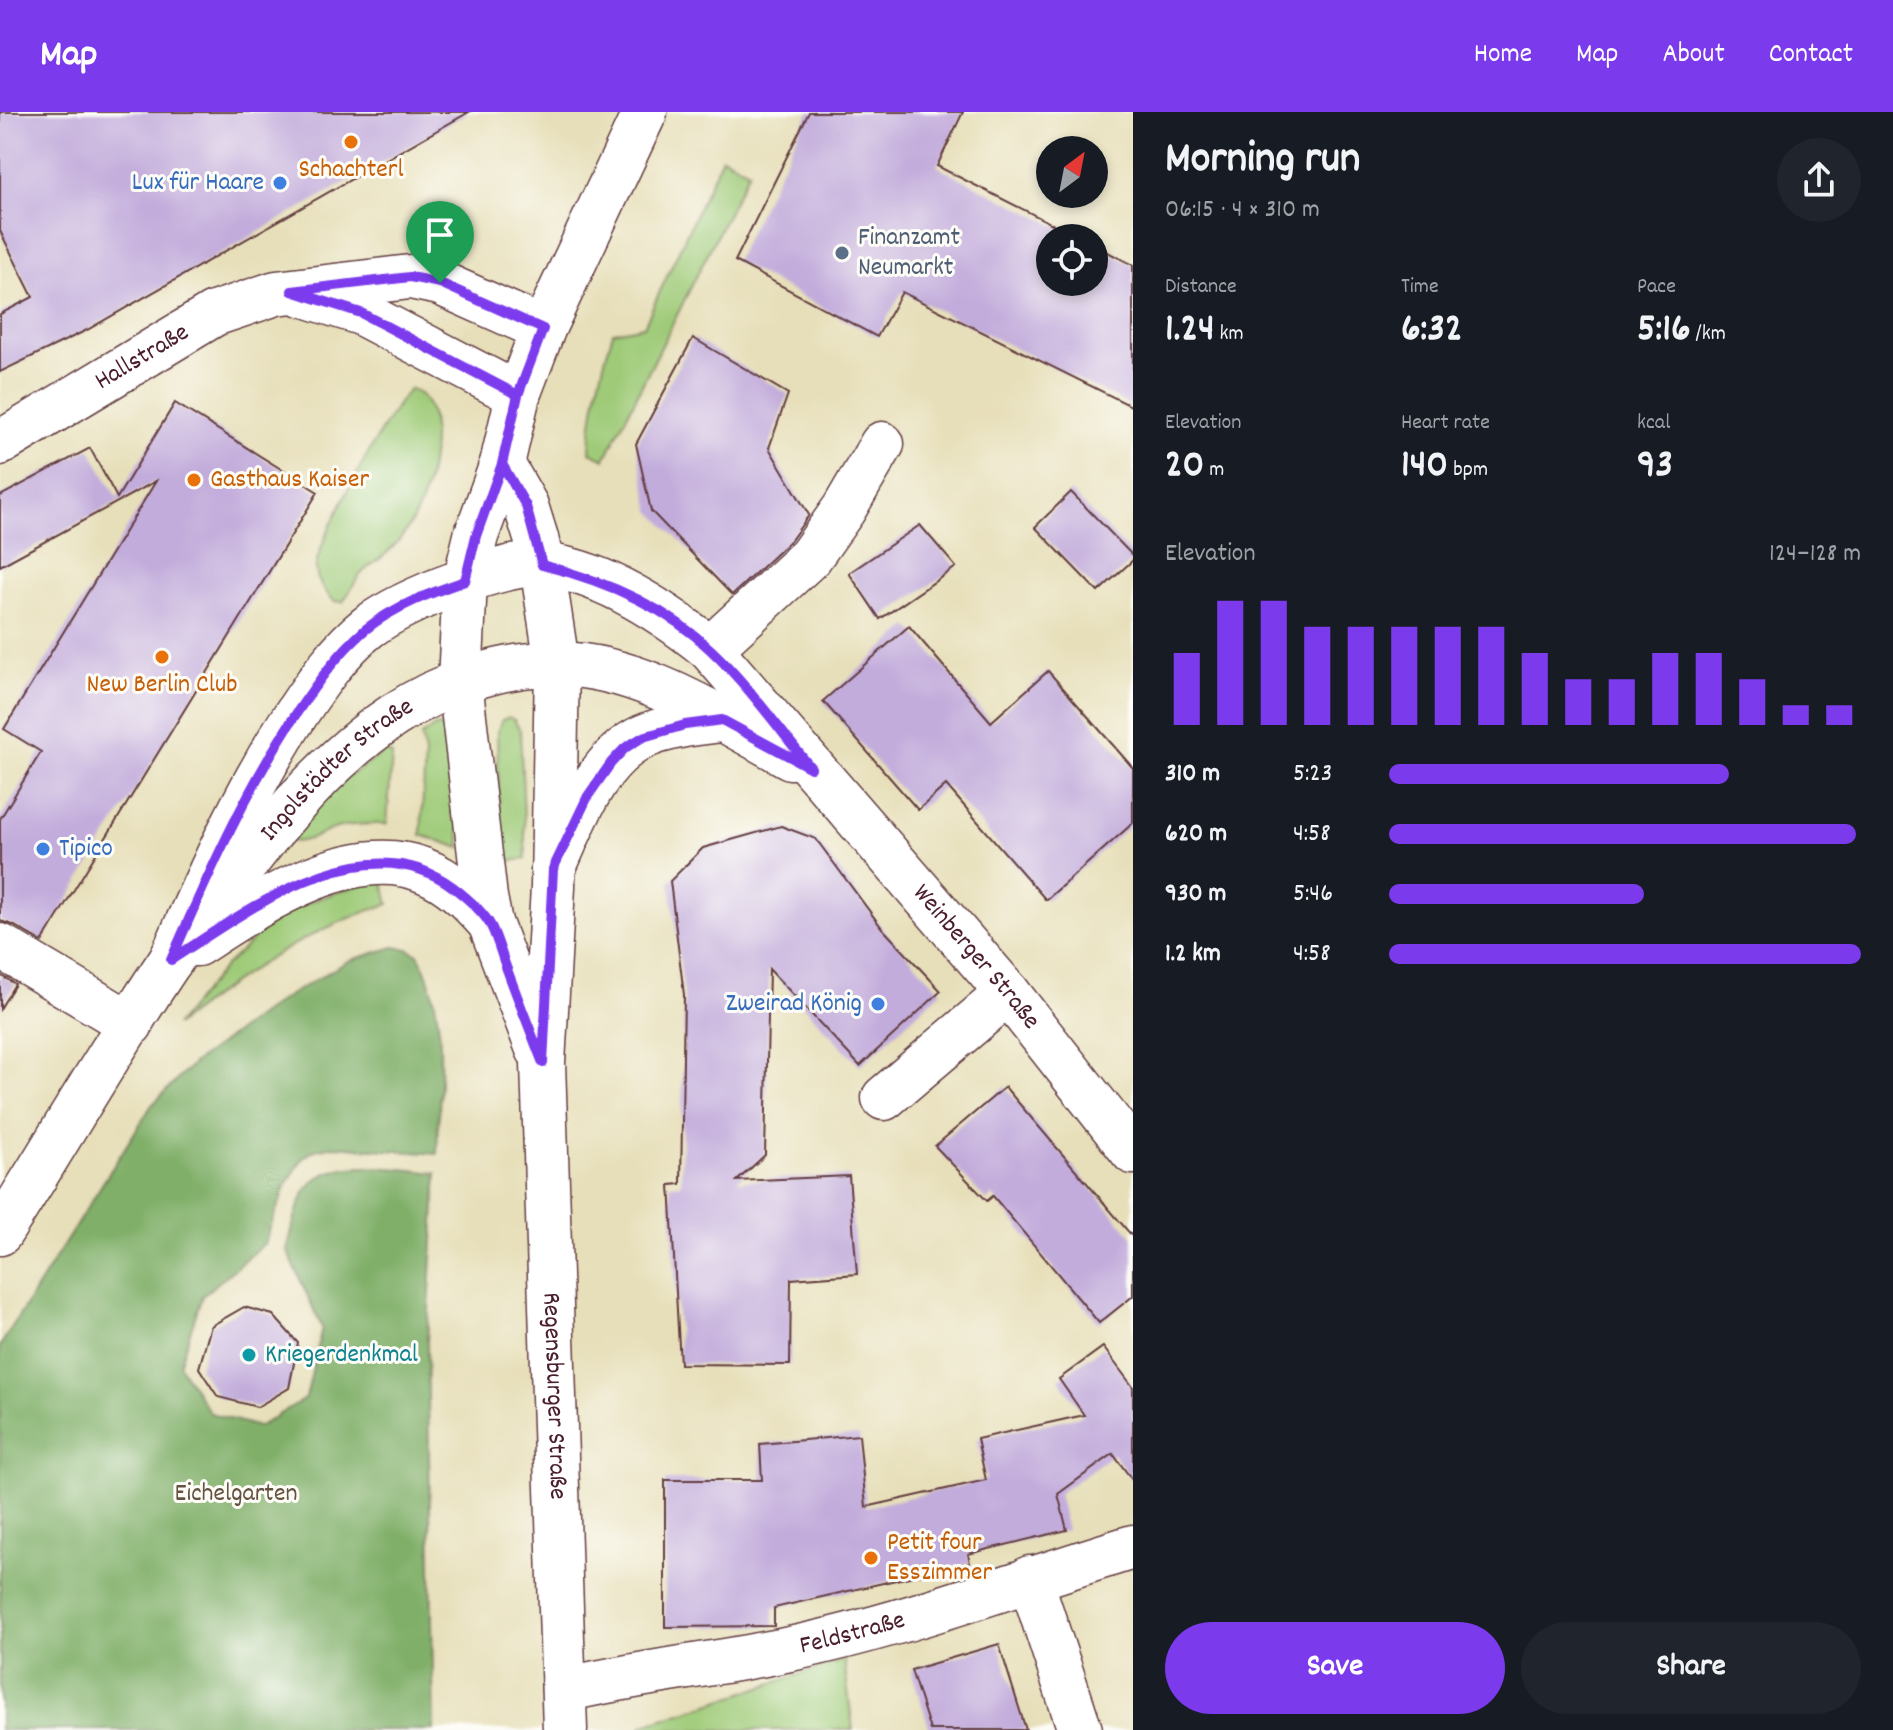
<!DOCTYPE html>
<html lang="en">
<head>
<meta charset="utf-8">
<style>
	body { margin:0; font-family:Dekko,sans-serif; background:#20242c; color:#f1f3f6; height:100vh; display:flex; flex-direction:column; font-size:30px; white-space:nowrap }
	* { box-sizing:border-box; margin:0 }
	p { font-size:26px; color:#9ea1a6 }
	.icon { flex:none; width:44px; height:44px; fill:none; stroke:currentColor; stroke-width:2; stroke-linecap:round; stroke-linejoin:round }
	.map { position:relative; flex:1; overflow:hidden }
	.details { display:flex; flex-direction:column; background:#171b24; width:760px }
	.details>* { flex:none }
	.needle { width:52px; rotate:32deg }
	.controls { position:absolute; left:1036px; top:24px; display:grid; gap:16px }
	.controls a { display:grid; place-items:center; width:72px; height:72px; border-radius:50%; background:#171b24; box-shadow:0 4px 12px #0003; font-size:40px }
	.pin { position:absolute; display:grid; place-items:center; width:68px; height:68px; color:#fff; margin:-82px -34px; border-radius:50% 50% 50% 0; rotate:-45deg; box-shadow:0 0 8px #0007 }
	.pin .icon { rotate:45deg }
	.round { display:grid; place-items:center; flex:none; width:84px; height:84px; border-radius:42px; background:#20242c }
	.overview { display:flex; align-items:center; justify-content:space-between; height:136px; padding:0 32px }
	h1 { font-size:44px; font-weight:700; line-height:60px }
	.stats { display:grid; grid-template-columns:repeat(3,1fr); gap:12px; height:136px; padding:8px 32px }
	.stats div { display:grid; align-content:center }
	.stats b { font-size:40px; font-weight:700 }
	.stats small { font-size:22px; font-weight:400 }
	.stats p { font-size:22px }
	.chart { height:224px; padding:16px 32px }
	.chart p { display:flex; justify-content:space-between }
	.chart svg { width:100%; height:144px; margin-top:8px; stroke:#7c3aed; stroke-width:6 }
	.action { display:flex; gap:16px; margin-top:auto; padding:16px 32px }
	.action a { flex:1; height:92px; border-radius:48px; background:#7c3aed; color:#fff; font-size:32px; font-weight:700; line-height:92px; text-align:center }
	.action a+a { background:#20242c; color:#f1f3f6 }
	ul { padding:0 32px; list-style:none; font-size:26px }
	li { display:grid; grid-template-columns:128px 96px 1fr; align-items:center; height:60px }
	li i { height:20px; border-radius:10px; background:#7c3aed }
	header { display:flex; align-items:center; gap:48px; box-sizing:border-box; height:112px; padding:0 40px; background:#7c3aed; color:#fff }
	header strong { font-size:38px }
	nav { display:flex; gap:44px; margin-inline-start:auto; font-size:28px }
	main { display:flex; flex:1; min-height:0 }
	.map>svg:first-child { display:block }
</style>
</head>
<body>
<header>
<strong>Map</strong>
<nav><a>Home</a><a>Map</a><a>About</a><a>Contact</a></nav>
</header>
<main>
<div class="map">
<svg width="1133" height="1618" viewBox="0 0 1133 1618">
	<rect width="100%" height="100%" fill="#fdfcf7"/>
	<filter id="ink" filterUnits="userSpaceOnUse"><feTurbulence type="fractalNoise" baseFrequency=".0125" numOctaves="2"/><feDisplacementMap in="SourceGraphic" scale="16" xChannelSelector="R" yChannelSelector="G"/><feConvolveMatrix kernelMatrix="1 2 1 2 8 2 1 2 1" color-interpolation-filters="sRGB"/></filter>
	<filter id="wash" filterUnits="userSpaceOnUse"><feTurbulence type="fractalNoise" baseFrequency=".006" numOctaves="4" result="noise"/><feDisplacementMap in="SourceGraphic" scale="32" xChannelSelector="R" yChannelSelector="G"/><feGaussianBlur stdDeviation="1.8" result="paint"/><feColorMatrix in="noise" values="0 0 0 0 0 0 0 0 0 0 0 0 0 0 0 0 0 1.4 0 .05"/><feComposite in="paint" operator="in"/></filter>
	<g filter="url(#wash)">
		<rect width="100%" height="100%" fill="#e7dfb9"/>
		<g fill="#9fcb78" stroke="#747552" stroke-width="2">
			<path d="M722,45L749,59L605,347L590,340C591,298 601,260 613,220L644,214Z"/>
			<path d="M411,277C428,285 433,302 433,319C434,363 421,408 389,439C380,448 368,454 360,463C354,471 349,481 343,490L334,489C325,479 317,471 316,457C313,436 395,286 411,277Z"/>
			<polygon points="509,605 514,608 520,618 526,747 501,750 497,620 502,608"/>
			<polygon points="443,614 447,616 461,736 421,723 425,642 421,624 435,615"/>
			<path d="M386,639L392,643L387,712C371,712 356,711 340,715C324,719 305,733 290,729L318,686Z"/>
			<path d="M382,765L389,792C309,816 239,863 175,914L225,854L272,810L292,796Z"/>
			<polygon points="844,1548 853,1618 641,1618 641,1614"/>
		</g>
		<path fill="#7faf68" stroke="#64674a" stroke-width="2" d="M394,835L408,837L418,842C450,902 439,977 437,1042L335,1034L315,1038L303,1046L286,1073L264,1132L202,1184L179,1253L210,1301L258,1315L306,1286L322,1216L287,1138C293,1118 296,1090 310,1073C333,1044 403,1058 437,1061L427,1230L434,1618H0V1234L152,993L194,951L281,888L348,849Z"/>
		<g id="blocks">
			<g fill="#c2acdb">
				<polygon points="0,0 469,0 87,218 0,260 0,202 33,185 0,119"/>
				<polygon points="809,0 963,0 937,54 1080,126 1050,126 1050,170 1094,170 1094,133 1133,153 1133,295 902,180 877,225 735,149"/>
				<polygon points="693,226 788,282 769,336 809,403 791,428 732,483 651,399 636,332"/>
				<polygon points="175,291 318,380 42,830 13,813 0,809 0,707 41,640 4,617 156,369 0,454 0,384 90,336 117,386"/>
				<polygon points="1071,380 1133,444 1133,448 1098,480 1035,415"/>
				<polygon points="920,413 956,455 880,507 849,461"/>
				<polygon points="909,514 991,610 1048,559 1133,656 1133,711 1046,788 946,673 918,698 823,589"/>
				<polygon points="781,714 816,727 882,816 941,879 860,954 769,857 765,1043 737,1069 849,1064 857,1162 791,1167 790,1253 680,1252 670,1073 681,1072 684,883 670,769 703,736"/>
				<polygon points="0,863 15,872 0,897"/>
				<polygon points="1005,975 1133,1125 1133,1184 1099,1211 993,1084 987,1089 935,1034"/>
				<polygon points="244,1195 273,1203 298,1231 289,1276 257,1295 218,1285 199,1256 211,1214"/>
				<polygon points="1103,1235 1133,1275 1133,1369 1113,1342 1058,1382 1067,1418 968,1442 970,1451 774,1496 774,1514 665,1515 665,1368 762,1368 760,1332 859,1323 866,1395 986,1368 977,1327 1084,1303 1059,1267"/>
				<polygon points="999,1532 1026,1618 930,1618 911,1558"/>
			</g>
		</g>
	</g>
	<g filter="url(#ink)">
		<use href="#blocks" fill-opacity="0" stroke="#623c40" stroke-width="2"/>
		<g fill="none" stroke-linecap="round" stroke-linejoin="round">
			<defs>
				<g id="minor">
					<polyline points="302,182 361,201 518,283"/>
					<path id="s1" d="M0,331L214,202L276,181L410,165L440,171L543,217"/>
					<polyline points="710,537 810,445 844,397 882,332"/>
					<path d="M553,757C574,712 594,648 643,625C668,614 696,611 722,608"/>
					<path d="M197,832C256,794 349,729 423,758C451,768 471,790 490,811"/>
					<polyline points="0,834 131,912"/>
					<path id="s2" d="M171,848C210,760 245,679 298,599C318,569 340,537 368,515C394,496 425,483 455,472C479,464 518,450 544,453C604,460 664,500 710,537L1008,881L1133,1040"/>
					<polyline points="884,986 1008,881"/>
					<path id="s3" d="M0,1121C57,1031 110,938 170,849C190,819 214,792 237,763C281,705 331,645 393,604C438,574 503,550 558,552C644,554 718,606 791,645"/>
					<polyline points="1030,1466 1080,1618"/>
					<path id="s4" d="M564,1578C639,1560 715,1553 790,1537C905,1513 1021,1469 1133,1435"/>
				</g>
				<g id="major">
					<path id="s5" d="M502,352L526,394L536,426L542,453L557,552L553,775L543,951L565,1618"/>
					<polyline points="538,937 490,811 485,785 460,570 465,469 476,424 502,352 518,283 543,217 645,0"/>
				</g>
			</defs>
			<use href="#minor" stroke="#623c40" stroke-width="47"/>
			<use href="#major" stroke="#623c40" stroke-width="47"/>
			<use href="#minor" stroke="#fff" stroke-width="44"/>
			<use href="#major" stroke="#fff" stroke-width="44"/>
		</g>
	</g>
	<g fill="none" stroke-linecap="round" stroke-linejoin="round" filter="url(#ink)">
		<defs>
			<path id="route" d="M440,171L543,217L518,283L502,352L476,424L465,469C430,481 395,494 366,517C338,541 316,572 296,602C245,680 208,763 171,848C246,800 364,708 453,775C466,785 483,799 491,814C498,828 502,845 508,860C519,890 531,920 543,951L553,757L588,684L611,651L625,636L643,625L685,613L722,608L811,656C779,617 748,573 711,538C665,494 603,468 542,453L526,394L502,352L518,283L361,201L292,179L410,165L440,171"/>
		</defs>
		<use href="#route" stroke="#fff" stroke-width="16"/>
		<use href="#route" stroke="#7c3aed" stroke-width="10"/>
	</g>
	<g fill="#e8710a" stroke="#fdfcf7" stroke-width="3">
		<circle cx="351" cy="30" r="8"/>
		<circle cx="194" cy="368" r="8"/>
		<circle cx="162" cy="545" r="8"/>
		<circle cx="871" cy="1446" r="8"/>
	</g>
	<g fill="#3f7fe0" stroke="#fdfcf7" stroke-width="3">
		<circle cx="280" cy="71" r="8"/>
		<circle cx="43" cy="737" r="8"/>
		<circle cx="878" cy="892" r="8"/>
	</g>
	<circle fill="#5c6f8a" stroke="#fdfcf7" stroke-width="3" cx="842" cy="141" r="8"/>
	<circle fill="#0f9aa8" stroke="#fdfcf7" stroke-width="3" cx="249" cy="1243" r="8"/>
	<g text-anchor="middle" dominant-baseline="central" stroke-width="6" stroke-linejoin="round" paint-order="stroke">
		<g font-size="26" fill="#c56008" stroke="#fdfcf7">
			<text x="351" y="58">Schachterl</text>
			<text x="210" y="368" text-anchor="start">Gasthaus Kaiser</text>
			<text x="162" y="573">New Berlin Club</text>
			<text x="887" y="1431" text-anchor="start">Petit four<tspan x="887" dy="30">Esszimmer</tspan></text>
		</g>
		<g font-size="26" fill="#366cbe" stroke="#fdfcf7" text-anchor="end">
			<text x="264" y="71">Lux für Haare</text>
			<text x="59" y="737" text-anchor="start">Tipico</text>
			<text x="862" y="892">Zweirad König</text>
		</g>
		<g font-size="26" fill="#4e5e75" stroke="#fdfcf7" text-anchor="start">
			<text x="858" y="126">Finanzamt<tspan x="858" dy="30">Neumarkt</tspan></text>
		</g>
		<g font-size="26" fill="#4a1f2b" stroke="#fdfcf7">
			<text stroke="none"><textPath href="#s1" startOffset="166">Hallstraße</textPath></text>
			<text stroke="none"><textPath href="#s3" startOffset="576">Ingolstädter Straße</textPath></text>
			<text stroke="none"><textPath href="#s2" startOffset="1174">Weinberger Straße</textPath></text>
			<text stroke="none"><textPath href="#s5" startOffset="942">Regensburger Straße</textPath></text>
			<text stroke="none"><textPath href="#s4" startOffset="294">Feldstraße</textPath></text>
		</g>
		<g font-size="26" fill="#0d838f" stroke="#fdfcf7" text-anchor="start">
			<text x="265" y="1243">Kriegerdenkmal</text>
		</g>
		<g font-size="26" fill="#645342" stroke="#fdfcf7">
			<text x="236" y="1382">Eichelgarten</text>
		</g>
	</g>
</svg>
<div class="controls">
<a><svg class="needle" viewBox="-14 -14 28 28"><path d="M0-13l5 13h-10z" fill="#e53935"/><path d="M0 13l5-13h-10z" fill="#9ea1a6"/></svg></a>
<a><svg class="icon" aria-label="locate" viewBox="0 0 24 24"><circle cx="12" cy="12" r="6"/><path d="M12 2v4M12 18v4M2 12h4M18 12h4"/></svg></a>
</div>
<div class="pin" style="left:440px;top:171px;background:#1e9e55"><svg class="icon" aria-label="arrive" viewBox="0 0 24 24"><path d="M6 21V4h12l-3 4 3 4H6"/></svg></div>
</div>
<section class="details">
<div class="overview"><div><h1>Morning run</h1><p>06:15 · 4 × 310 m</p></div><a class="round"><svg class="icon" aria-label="share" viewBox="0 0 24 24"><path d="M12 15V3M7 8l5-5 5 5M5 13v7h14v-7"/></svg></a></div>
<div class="stats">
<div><p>Distance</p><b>1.24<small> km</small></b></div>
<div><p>Time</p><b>6:32</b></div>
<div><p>Pace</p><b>5:16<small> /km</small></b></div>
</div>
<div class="stats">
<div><p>Elevation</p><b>20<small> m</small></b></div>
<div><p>Heart rate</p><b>140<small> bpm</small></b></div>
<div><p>kcal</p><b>93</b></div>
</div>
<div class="chart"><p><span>Elevation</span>124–128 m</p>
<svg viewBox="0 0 160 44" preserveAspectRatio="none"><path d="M5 44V22M15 44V6M25 44V6M35 44V14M45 44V14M55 44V14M65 44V14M75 44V14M85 44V22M95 44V30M105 44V30M115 44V22M125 44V22M135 44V30M145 44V38M155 44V38"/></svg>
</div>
<ul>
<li><b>310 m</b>5:23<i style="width:72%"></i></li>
<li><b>620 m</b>4:58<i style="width:99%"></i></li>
<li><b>930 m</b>5:46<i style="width:54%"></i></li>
<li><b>1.2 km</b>4:58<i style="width:100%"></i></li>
</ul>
<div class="action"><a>Save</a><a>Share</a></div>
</section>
</main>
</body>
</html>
